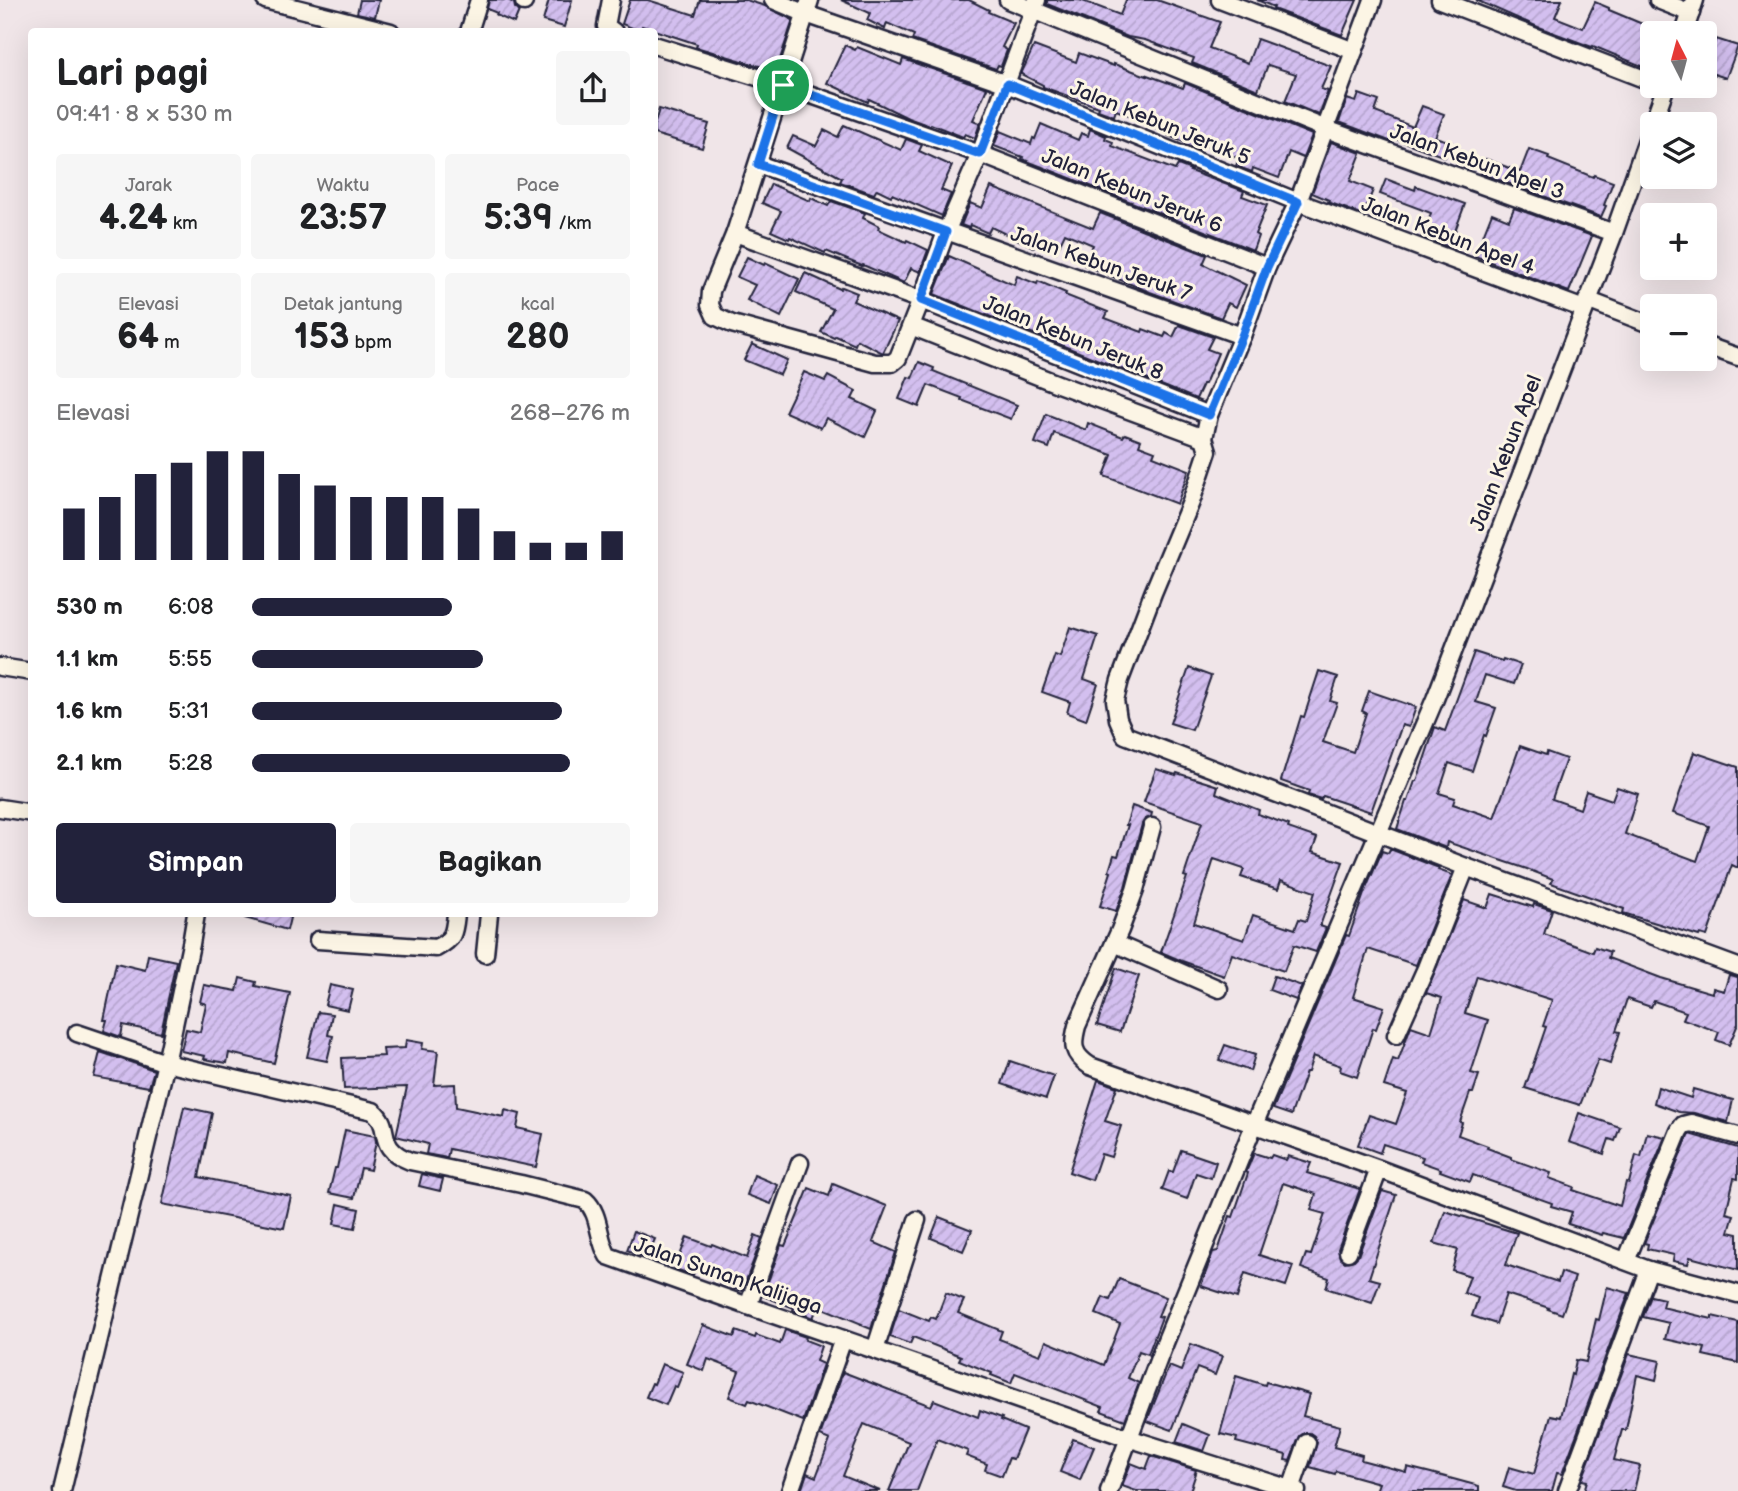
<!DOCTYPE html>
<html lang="id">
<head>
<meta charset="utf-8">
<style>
	body { margin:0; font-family:"Balsamiq Sans",sans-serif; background:#f6f6f6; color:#202124; height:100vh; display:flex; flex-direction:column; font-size:26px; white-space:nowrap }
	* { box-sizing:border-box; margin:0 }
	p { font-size:23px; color:#757577 }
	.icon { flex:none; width:38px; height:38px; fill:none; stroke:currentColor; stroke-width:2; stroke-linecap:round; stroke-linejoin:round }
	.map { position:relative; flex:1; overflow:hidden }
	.details { position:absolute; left:28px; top:28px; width:630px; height:889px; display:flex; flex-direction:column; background:#fff; border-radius:7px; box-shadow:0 7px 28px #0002 }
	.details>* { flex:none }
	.needle { width:46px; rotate:354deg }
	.fabs { position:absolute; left:1640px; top:21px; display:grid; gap:14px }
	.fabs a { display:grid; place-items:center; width:77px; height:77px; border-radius:7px; background:#fff; box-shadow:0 7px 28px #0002; font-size:35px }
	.pin { position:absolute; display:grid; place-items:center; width:60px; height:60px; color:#fff; margin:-30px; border:4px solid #fff; border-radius:50%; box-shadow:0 2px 7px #0007 }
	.round { display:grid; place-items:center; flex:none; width:74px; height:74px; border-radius:7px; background:#f6f6f6 }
	.head { display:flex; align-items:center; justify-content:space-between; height:119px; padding:0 28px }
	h1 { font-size:38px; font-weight:600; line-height:52px }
	.stats { display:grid; grid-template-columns:repeat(3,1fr); gap:10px; height:119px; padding:7px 28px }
	.stats div { display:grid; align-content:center; border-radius:7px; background:#f6f6f6; text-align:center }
	.stats b { font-size:35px; font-weight:600 }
	.stats small { font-size:19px; font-weight:400 }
	.stats p { font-size:19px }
	.chart { height:196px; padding:14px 28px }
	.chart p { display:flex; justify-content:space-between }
	.chart svg { width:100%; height:126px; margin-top:7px; stroke:#22223b; stroke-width:6 }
	.primary-button { display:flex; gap:14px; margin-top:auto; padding:14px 28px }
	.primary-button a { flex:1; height:80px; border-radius:7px; background:#22223b; color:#fff; font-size:28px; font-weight:600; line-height:80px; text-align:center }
	.primary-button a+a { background:#f6f6f6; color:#202124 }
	ul { padding:0 28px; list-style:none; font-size:23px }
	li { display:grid; grid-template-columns:112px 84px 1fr; align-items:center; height:52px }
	li i { height:18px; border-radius:9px; background:#22223b }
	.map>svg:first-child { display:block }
</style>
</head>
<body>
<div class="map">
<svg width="1738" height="1491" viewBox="0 0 1738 1491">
	<defs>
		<pattern id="building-hatch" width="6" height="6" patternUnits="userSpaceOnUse" patternTransform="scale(1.75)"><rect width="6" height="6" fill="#d3bfef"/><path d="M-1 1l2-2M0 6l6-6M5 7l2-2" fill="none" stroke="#b5a4ce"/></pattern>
	</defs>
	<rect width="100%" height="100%" fill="#f0e5e8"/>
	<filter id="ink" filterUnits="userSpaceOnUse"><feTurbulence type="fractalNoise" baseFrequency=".0143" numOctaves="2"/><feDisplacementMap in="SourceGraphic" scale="14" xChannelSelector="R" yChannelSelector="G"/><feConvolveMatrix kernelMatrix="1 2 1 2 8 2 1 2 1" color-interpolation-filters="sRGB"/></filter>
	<g filter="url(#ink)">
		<g fill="url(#building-hatch)" stroke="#22223b" stroke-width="2" fill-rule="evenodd">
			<polygon points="360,0 379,0 375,17 357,13"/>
			<polygon points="489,0 508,0 514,3 515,8 519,11 514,23 496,15 497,13 487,9"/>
			<polygon points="549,0 572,0 564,27 543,21"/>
			<polygon points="630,0 648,0 695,15 700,0 746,0 765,6 793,20 776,71 696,47 697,44 642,26 640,31 622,24"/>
			<polygon points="841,0 969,0 989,10 988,12 1014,23 1002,47 1007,50 1001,66 998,65 996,69 912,40 914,35 887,23 885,29 867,20 870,13"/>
			<polygon points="1047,0 1080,0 1120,15 1126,0 1157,0 1220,22 1209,48 1248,63 1257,39 1331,66 1321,89 1328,91 1319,115 1285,101 1296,74 1268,65 1258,90 1192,63 1194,58 1145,40 1128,37 1047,4"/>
			<polygon points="1257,0 1357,0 1342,35 1273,9 1274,7"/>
			<polygon points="1476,0 1562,0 1555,17 1583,28 1595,2 1609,8 1609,10 1652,28 1652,61 1649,69 1593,46 1592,47 1538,27"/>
			<polygon points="1716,39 1738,46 1726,78 1705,71"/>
			<polygon points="845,45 855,50 857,47 901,65 903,59 987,88 973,120 980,123 975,138 965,134 963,137 931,124 930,126 908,118 869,99 868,102 827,83"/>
			<polygon points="1034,46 1076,62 1079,53 1114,66 1114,64 1147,76 1147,75 1183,88 1185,83 1312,135 1303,158 1289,152 1279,178 1253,168 1252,172 1236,166 1239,158 1201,144 1199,150 1185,145 1186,143 1169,136 1170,134 1144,124 1145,121 1116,110 1114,116 1098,110 1099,107 1043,87 1043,85 1021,74"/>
			<polygon points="1359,94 1379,101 1375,112 1413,127 1422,106 1444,114 1435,137 1451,142 1445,157 1393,138 1392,142 1339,122 1347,99 1356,102"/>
			<polygon points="659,109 709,124 702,148 654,134 654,126"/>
			<polygon points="1041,124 1078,140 1081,133 1088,136 1090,129 1106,136 1105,139 1113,142 1112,146 1175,170 1178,165 1191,170 1190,171 1244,191 1242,196 1267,205 1255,234 1258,236 1253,250 1022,159 1023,157 994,146 1000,131 1031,144 1033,138 1035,139"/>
			<polygon points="844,125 901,150 906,139 922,145 919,151 952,166 941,190 951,194 942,216 892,194 891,196 877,189 874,194 840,182 842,178 787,148 793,136 816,146 824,130 838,137"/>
			<polygon points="1331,142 1361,153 1350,181 1373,190 1363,215 1328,202 1329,200 1312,193"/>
			<polygon points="1529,149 1549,156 1548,159 1593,177 1594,175 1613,182 1604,205 1606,206 1601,217 1480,173 1486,159 1520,172"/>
			<polygon points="1386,179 1415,190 1416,186 1465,204 1449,247 1422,237 1431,213 1380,194"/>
			<polygon points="771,184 810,201 811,198 828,206 831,201 865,213 863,218 879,226 878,229 906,242 907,240 928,250 920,272 911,268 904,283 863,265 862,266 826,251 825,253 790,237 789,239 771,231 781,211 762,203"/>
			<polygon points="991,187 1093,228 1100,213 1207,255 1203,264 1246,285 1236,307 1228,303 1221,318 1150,292 1084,265 1093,245 1065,233 1056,252 1035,243 1034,247 991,227 988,233 970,225 969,228 961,225 970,203 982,208"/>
			<polygon points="1514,208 1592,236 1569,292 1475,256 1492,213 1509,220"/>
			<polygon points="949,256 1014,285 1017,276 1037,284 1038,281 1066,293 1065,295 1108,312 1105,318 1142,332 1143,329 1164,337 1166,333 1173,337 1179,325 1213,337 1207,349 1218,353 1205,384 1203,384 1196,399 934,294"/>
			<polygon points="747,257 764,265 765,263 799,279 781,317 747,300 755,285 737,277"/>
			<polygon points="805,273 840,289 842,287 857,293 853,301 898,321 883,353 857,340 855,345 836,336 834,338 821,332 833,309 796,292"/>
			<polygon points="752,344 787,360 780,375 744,360"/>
			<polygon points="919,362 934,368 933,371 1017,405 1011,419 961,400 962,398 928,385 919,407 899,399 908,377 912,378"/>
			<polygon points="804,372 825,381 828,376 856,391 852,399 877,411 865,437 826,418 821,428 785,412"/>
			<polygon points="1046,414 1086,430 1088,423 1123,437 1125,434 1141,440 1139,445 1155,451 1153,456 1189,470 1177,504 1104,476 1112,455 1054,433 1049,448 1035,443"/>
			<polygon points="1070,627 1098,636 1084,679 1098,684 1086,720 1067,713 1070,702 1042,692 1055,655 1060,657"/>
			<polygon points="1474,652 1502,661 1503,659 1521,665 1514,684 1485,675 1476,702 1496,708 1486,736 1484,735 1472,771 1449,763 1439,793 1455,798 1453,804 1494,818 1520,746 1546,755 1547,752 1566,759 1552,799 1580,809 1586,791 1612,800 1617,787 1638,794 1625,834 1697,861 1709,826 1673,813 1694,752 1738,767 1738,868 1732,865 1707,936 1700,934 1699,936 1623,913 1624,909 1551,883 1553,879 1527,869 1447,842 1446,848 1397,829 1406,801 1408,801 1415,781 1417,781 1435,727 1445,731"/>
			<polygon points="1189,668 1211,676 1192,730 1170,723"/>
			<polygon points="1319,671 1338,677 1330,701 1337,703 1323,742 1353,752 1366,713 1362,711 1369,691 1416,707 1409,727 1402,725 1371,812 1323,796 1321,799 1308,795 1309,791 1281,781 1301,716 1304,717"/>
			<path d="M1156,769L1176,775L1177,773L1218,786L1216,793L1259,810L1258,814L1289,825L1288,828L1317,838L1312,852L1343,862L1320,926L1326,928L1316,952L1294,945L1284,971L1232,954L1224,976L1182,961L1161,952L1187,877L1184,876L1202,822L1144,802ZM1214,859L1244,869L1241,877L1278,889L1281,880L1315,892L1306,921L1299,919L1295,929L1253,915L1244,940L1194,923Z"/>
			<polygon points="1132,806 1152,813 1151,817 1145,819 1142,824 1125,887 1116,911 1100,906 1111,872 1109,871 1114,855 1118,856 1128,825 1126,825"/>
			<polygon points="1390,849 1439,868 1438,870 1452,875 1416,965 1368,949 1353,997 1384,1007 1376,1029 1373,1028 1357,1077 1340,1071 1341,1066 1313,1056 1308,1072 1306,1072 1291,1115 1273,1109 1346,935 1349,936 1365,891 1382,851 1388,853"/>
			<polygon points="1492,894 1533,907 1534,904 1552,910 1544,934 1593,952 1595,947 1610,952 1608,958 1661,978 1712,993 1713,988 1724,991 1729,975 1738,977 1738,1024 1729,1045 1716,1040 1719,1032 1683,1019 1686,1012 1654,1001 1651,1007 1627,999 1616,1031 1620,1032 1610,1064 1598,1060 1580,1105 1525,1088 1546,1027 1543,1026 1552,1000 1477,976 1465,1013 1488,1020 1471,1073 1479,1075 1473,1093 1470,1093 1460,1122 1462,1123 1458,1135 1488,1146 1487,1148 1511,1157 1511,1159 1551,1173 1549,1178 1574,1187 1573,1190 1620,1206 1626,1182 1629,1183 1636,1155 1641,1157 1647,1133 1665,1137 1624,1238 1603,1233 1602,1235 1568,1224 1572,1212 1551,1206 1552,1203 1473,1175 1470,1182 1440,1171 1441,1169 1421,1162 1423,1157 1383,1144 1380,1153 1358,1145 1369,1115 1396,1124 1407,1093 1384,1086 1393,1059 1398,1061 1411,1026 1431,1033 1442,998 1426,993 1464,900 1487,908"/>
			<polygon points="246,914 291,914 287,930 245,918"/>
			<polygon points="148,955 176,961 161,1033 123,1025 121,1037 104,1031 107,1020 104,1020 116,963 145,970"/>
			<polygon points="1116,968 1139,976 1120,1032 1097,1025"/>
			<polygon points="1274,976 1302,986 1296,1000 1269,990"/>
			<polygon points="240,978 256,982 255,986 290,993 274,1063 229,1053 227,1063 204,1059 205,1056 181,1051 186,1029 200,1032 206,1004 200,1002 204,985 237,991"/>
			<polygon points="330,985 353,990 348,1010 325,1005"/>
			<polygon points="318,1012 332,1014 328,1035 333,1036 327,1061 307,1057"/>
			<polygon points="406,1040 423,1043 422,1049 438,1051 434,1085 455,1084 456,1107 504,1117 505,1110 520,1114 517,1128 543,1134 536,1167 449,1149 447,1158 426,1154 428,1144 396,1136 407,1087 344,1089 342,1058 384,1056 383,1049 405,1048"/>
			<polygon points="1225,1045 1255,1055 1250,1071 1219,1060"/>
			<polygon points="100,1052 154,1070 149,1087 94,1077"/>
			<polygon points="1010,1061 1054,1076 1046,1099 1002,1084"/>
			<polygon points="1098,1080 1117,1087 1105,1121 1121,1126 1111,1157 1101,1154 1092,1180 1069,1172"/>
			<polygon points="1658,1087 1691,1098 1693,1089 1733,1100 1728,1122 1694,1113 1679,1112 1654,1103"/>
			<polygon points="184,1107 212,1113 199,1177 291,1196 284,1228 162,1204"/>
			<polygon points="1579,1113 1620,1127 1615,1141 1609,1139 1604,1154 1569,1142"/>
			<polygon points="345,1130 375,1136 376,1142 370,1170 361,1168 354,1198 329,1193 335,1168 337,1168"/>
			<polygon points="1689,1134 1738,1148 1738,1179 1734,1178 1726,1213 1734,1215 1729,1232 1738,1234 1738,1270 1690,1257 1688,1264 1673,1261 1674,1255 1647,1249 1648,1244 1644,1243"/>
			<polygon points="1181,1150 1216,1162 1211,1178 1196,1173 1187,1199 1162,1190 1169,1171 1173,1172"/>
			<polygon points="1254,1153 1270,1158 1272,1155 1286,1160 1288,1156 1311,1163 1307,1173 1360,1189 1338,1249 1340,1258 1345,1262 1354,1260 1358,1256 1382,1191 1396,1195 1369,1278 1380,1281 1372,1303 1326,1288 1329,1278 1301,1268 1306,1254 1311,1255 1325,1214 1311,1210 1316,1194 1283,1183 1259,1255 1293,1266 1286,1286 1245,1273 1237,1298 1201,1286 1213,1252 1218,1251 1230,1216 1233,1217 1248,1173 1246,1172"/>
			<polygon points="422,1174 443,1179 440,1191 419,1186"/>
			<polygon points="754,1175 778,1185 771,1204 747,1195"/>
			<polygon points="833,1184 887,1206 873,1242 896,1252 871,1329 861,1325 862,1324 818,1306 813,1318 793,1310 794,1308 763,1296 781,1245 785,1246 809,1188 829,1196"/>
			<polygon points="338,1204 359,1209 355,1228 334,1224"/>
			<polygon points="1445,1211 1517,1233 1506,1265 1558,1282 1561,1272 1575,1277 1562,1314 1548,1309 1549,1308 1506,1294 1496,1324 1472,1316 1478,1298 1464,1293 1470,1276 1452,1270 1458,1250 1434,1243"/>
			<polygon points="939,1217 972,1230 963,1251 931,1238"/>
			<polygon points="634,1231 655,1239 647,1258 627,1250"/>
			<polygon points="755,1235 762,1238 742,1291 732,1288 733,1285 695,1270 693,1275 675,1269 687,1237 711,1246 712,1244 747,1258"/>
			<polygon points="1119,1279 1166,1297 1158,1316 1162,1317 1148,1354 1139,1351 1128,1378 1139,1383 1125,1420 1101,1411 1103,1407 1015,1373 1011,1383 991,1375 992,1373 959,1360 961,1356 913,1337 910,1344 890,1337 899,1309 929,1321 931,1317 936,1319 946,1293 964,1300 958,1313 1002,1331 999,1339 1040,1355 1046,1341 1104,1365 1120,1324 1096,1314 1103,1297 1110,1300"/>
			<polygon points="1607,1287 1629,1293 1562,1474 1557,1473 1552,1491 1516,1491 1503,1487 1509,1467 1534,1474 1551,1415 1561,1417 1571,1374 1573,1375 1576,1360 1586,1362 1596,1319 1599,1320"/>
			<polygon points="1651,1296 1664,1299 1662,1307 1712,1319 1712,1316 1738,1322 1738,1363 1703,1355 1705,1348 1665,1339 1669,1323 1643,1317"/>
			<polygon points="703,1325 734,1337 736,1331 755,1338 756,1335 780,1344 785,1330 806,1337 805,1340 821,1346 816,1361 823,1364 803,1421 749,1400 747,1404 729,1397 739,1371 708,1359 704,1371 687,1364"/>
			<polygon points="1191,1344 1222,1356 1215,1375 1197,1368 1172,1430 1147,1421 1169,1366 1181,1371"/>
			<polygon points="1629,1354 1660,1361 1656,1380 1637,1375 1626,1430 1622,1430 1614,1460 1640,1466 1634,1491 1584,1491 1587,1481 1582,1480"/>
			<polygon points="662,1364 683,1372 677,1387 674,1386 666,1405 646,1397 652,1383 654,1384"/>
			<polygon points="843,1372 931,1406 934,1400 978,1417 980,1410 1002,1418 1001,1420 1025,1430 1013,1459 1009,1458 1002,1476 985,1470 987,1464 966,1456 968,1451 937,1439 917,1491 889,1491 909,1442 864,1424 843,1476 880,1491 801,1491 807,1473 816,1477 830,1440 820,1436"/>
			<polygon points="1236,1376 1265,1385 1266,1382 1309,1394 1303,1416 1340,1426 1334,1447 1362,1455 1361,1460 1406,1472 1407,1467 1431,1473 1479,1486 1479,1491 1376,1491 1379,1483 1336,1471 1335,1474 1310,1467 1317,1442 1314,1436 1310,1433 1304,1433 1300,1436 1290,1461 1285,1460 1286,1455 1236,1442 1237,1438 1220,1434"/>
			<polygon points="1183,1424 1210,1435 1204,1451 1176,1442"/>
			<polygon points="1073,1439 1094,1447 1080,1480 1060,1472"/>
			<polygon points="1151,1456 1196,1470 1195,1473 1196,1473 1190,1491 1136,1491 1122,1486 1131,1463 1146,1469"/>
		</g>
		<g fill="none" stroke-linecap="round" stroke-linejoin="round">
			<defs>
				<g id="street">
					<polyline points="265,0 391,32"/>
					<polyline points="611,0 606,26 614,32"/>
					<polyline points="773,0 806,14 1007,84 1298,202 1584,309"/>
					<polyline points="810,0 735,233 711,291 710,305 715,316 732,324 875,363 892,363 898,358 921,300 946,232 980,154 1037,0"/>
					<polyline points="1008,0 1326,129 1614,233"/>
					<polyline points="1220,0 1354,51"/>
					<polyline points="1373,0 1298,202 1267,267 1242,336 1209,415 1204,438 1208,451 1191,502 1153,593 1120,680 1115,700 1118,719 1125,735 1466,867 1738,967"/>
					<polyline points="1440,0 1652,82"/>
					<polyline points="1658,0 1691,13"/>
					<polyline points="524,2 524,0"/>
					<polyline points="469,32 479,0"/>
					<polyline points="1684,33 1695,0"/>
					<polyline points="654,45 783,85 980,154 1267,267"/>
					<polyline points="758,164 1242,336"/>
					<polyline points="735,233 921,300 1209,415"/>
					<polyline points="1587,300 1652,325"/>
					<polyline points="911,326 1058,384 1204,438"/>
					<polyline points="1704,345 1738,357"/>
					<polyline points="0,667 32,672"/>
					<polyline points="0,808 32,813"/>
					<path d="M1152,827L1135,890L1120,930L1077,1026C1072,1045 1072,1054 1090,1066L1379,1169L1649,1270L1738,1294"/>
					<path d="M318,940L436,948C454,939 454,933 456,914"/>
					<polyline points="1114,943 1219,989"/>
					<polyline points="485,954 489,914"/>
					<path d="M77,1033L166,1063L373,1111C394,1128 373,1147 410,1161L521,1184L585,1200C601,1214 597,1238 608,1256L748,1306L1128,1438L1297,1491"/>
					<polyline points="1396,1035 1426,968 1466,867"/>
					<polyline points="1348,1252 1379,1169"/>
					<polyline points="1626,1261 1679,1131 1683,1125 1691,1123 1738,1136"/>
					<polyline points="748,1306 800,1163"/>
					<polyline points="875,1350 917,1220"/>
					<polyline points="1291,1489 1307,1443"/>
					<polyline points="62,1491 166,1063 191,944 196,914"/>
					<polyline points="790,1491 843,1339"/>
					<polyline points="1109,1491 1162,1350 1254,1125 1435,699 1614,233 1666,86"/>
					<polyline points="1567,1491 1649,1270"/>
				</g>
			</defs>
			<use href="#street" stroke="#22223b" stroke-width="21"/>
			<use href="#street" stroke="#fcf5e5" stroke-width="16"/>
		</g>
	</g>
	<g fill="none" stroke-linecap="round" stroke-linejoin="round" filter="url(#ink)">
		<defs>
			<polygon id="route" points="1007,84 1298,202 1267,267 1242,336 1209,415 921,300 946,232 758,164 783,85 980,154"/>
		</defs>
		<use href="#route" stroke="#fff" stroke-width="14"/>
		<use href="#route" stroke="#1a73e8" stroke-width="9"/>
	</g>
	<g text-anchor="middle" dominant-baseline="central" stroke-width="6" stroke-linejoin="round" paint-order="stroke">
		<g font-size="21" fill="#22223b" stroke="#fcf5e5">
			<text transform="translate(1160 123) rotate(22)">Jalan Kebun Jeruk 5</text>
			<text transform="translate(1477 162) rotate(20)">Jalan Kebun Apel 3</text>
			<text transform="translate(1132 191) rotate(22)">Jalan Kebun Jeruk 6</text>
			<text transform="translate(1448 236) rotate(21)">Jalan Kebun Apel 4</text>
			<text transform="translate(1101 264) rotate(19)">Jalan Kebun Jeruk 7</text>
			<text transform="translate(1073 338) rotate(22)">Jalan Kebun Jeruk 8</text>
			<text transform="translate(1506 453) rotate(-69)">Jalan Kebun Apel</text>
			<text transform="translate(728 1276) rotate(19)">Jalan Sunan Kalijaga</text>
		</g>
	</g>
</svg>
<div class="fabs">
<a><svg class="needle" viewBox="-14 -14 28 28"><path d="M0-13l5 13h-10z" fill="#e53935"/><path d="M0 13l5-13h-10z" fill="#757577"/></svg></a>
<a><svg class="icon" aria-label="layers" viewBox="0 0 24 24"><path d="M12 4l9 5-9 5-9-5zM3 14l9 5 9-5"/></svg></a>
<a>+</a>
<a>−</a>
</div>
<div class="pin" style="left:783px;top:85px;background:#1e9e55"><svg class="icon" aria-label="arrive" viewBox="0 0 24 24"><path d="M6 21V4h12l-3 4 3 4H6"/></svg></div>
<section class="details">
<div class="head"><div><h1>Lari pagi</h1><p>09:41 · 8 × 530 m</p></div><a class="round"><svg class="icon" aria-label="share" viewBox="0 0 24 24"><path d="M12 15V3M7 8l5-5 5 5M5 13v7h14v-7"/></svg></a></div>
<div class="stats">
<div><p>Jarak</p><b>4.24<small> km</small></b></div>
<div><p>Waktu</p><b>23:57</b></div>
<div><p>Pace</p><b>5:39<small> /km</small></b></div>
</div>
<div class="stats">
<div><p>Elevasi</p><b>64<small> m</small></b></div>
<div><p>Detak jantung</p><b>153<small> bpm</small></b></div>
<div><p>kcal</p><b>280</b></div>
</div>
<div class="chart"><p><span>Elevasi</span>268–276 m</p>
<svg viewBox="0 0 160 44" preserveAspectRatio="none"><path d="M5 44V26M15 44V22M25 44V14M35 44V10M45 44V6M55 44V6M65 44V14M75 44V18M85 44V22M95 44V22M105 44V22M115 44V26M125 44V34M135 44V38M145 44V38M155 44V34"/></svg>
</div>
<ul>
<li><b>530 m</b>6:08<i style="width:53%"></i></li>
<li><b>1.1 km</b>5:55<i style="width:61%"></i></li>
<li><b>1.6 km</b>5:31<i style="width:82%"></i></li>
<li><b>2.1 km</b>5:28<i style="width:84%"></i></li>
</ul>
<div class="primary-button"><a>Simpan</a><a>Bagikan</a></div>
</section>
</div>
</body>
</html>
